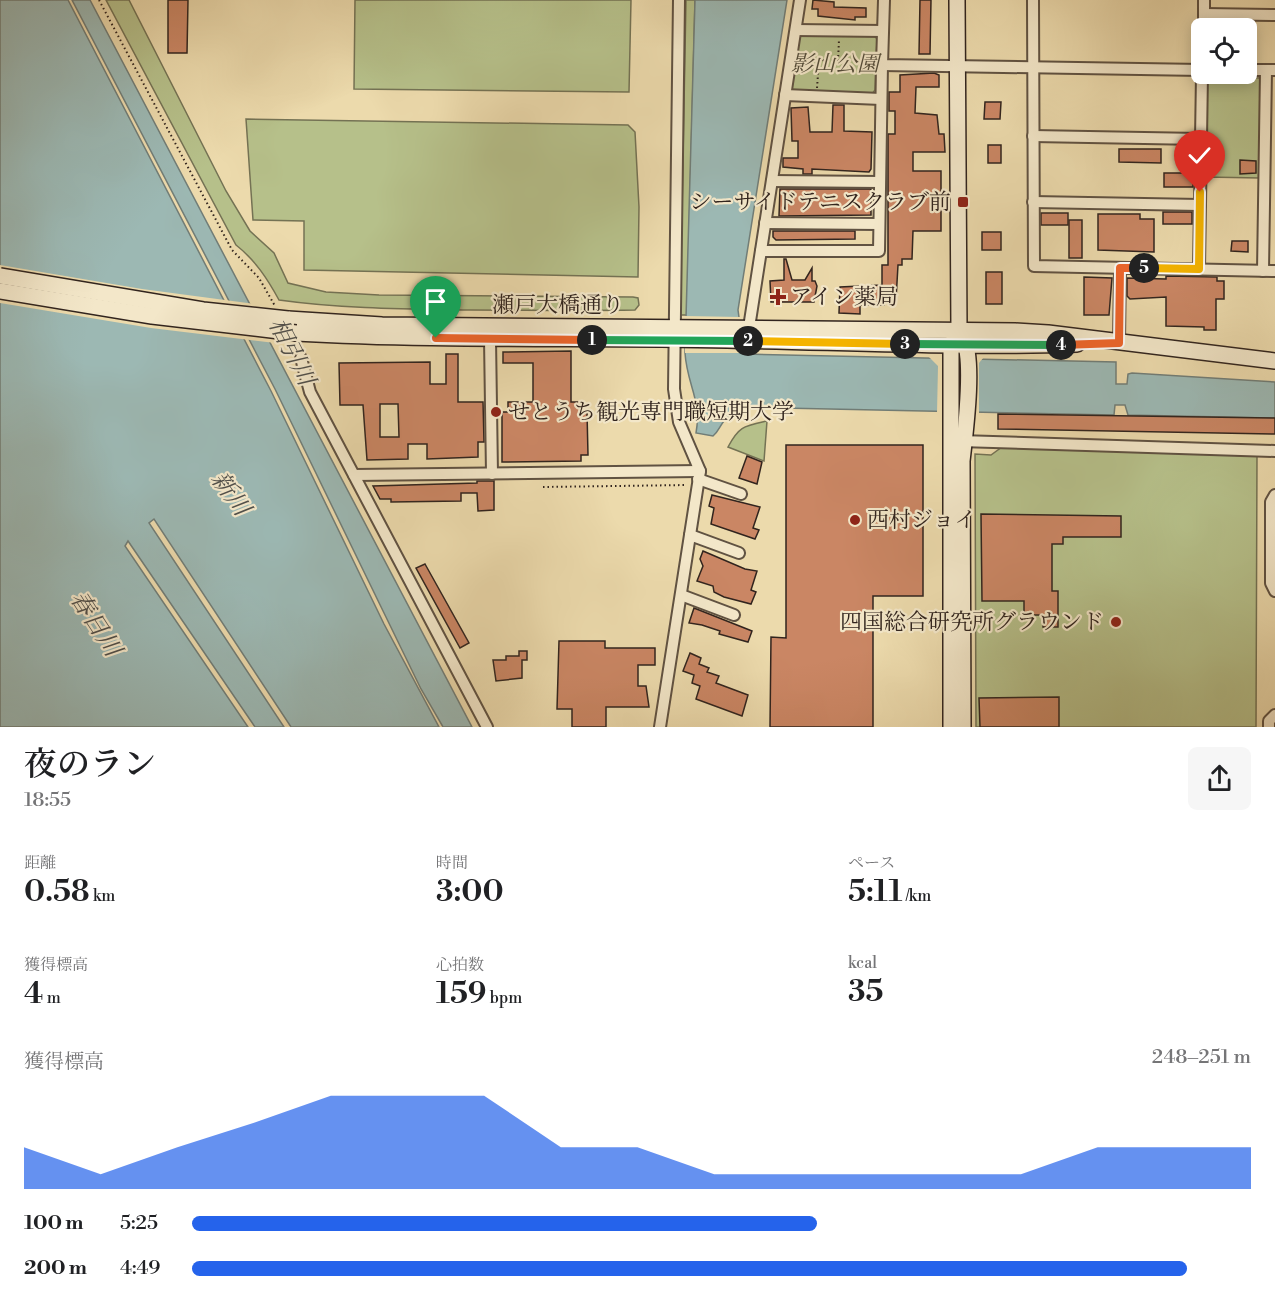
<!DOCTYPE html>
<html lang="ja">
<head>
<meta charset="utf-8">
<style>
	body { margin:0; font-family:"Libre Bodoni","Noto Serif JP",serif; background:#f6f6f6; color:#202124; height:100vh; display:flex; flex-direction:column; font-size:22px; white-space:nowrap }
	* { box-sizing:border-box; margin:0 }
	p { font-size:20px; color:#757577 }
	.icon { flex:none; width:33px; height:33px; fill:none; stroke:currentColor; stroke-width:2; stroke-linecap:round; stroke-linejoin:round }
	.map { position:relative; height:727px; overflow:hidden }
	.side { display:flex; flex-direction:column; background:#fff; flex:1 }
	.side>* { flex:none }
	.controls { position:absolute; left:1191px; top:18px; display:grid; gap:12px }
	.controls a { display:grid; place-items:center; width:66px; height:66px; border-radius:9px; background:#fff; box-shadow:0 3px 15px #0003; font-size:30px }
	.pin { position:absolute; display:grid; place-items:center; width:51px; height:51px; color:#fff; margin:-62px -26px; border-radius:50% 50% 50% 0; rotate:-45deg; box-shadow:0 0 6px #0007 }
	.pin .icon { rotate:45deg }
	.km { position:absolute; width:30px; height:30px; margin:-15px; border-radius:50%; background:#222; color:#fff; font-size:16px; line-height:30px; text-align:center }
	.round { display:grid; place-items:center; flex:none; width:63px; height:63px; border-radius:9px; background:#f6f6f6 }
	.summary { display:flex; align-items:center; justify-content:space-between; height:102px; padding:0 24px }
	h1 { font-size:33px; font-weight:600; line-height:45px }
	.stats { display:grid; grid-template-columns:repeat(3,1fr); gap:9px; height:102px; padding:6px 24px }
	.stats div { display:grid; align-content:center }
	.stats b { font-size:30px; font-weight:600 }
	.stats small { font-size:16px; font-weight:400 }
	.stats p { font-size:16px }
	.chart { height:168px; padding:12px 24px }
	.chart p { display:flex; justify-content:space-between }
	.chart svg { width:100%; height:108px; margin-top:6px; fill:#2563eb; opacity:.7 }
	ul { padding:0 24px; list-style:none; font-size:20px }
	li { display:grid; grid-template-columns:96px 72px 1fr; align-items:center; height:45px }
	li i { height:15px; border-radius:8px; background:#2563eb }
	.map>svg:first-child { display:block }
</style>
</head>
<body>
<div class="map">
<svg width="1275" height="727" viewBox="0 0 1275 727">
	<rect width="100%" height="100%" fill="#ecdaac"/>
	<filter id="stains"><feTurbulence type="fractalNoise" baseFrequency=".00333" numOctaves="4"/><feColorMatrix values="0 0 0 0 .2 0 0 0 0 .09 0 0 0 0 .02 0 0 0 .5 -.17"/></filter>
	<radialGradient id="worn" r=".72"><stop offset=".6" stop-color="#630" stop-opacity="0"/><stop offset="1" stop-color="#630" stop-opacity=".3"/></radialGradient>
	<g fill="#b6c08a" stroke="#747254" stroke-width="1.5">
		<path d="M106,0H129L226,191L250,231L274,253L288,283L326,292L379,295L633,297L638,298L639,305L635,310C580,311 525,310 470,310C406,309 343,309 279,300C267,278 255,260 236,245Z"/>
		<polygon points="355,0 631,0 629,92 354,89"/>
		<polygon points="686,0 695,0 687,315 680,315"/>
		<polygon points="801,33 873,34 877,39 875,90 872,94 795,92 791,88 798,40"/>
		<polygon points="1206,77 1262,78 1260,178 1205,177"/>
		<polygon points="246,119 628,125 635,132 639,207 638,277 304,270 304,221 253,220"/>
		<path d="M767,421L764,461L728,447C739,426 744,426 767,421Z"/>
		<polygon points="1002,447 1257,455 1256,727 976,727 975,454 991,455"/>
	</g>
	<g fill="#9cb8b3" stroke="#717d77" stroke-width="1.5">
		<polygon points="0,0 68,0 271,391 384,624 439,727 291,727 154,519 149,523 284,727 255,727 128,541 125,546 248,727 0,727"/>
		<polygon points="72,0 90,0 472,727 443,727 421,689 275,389"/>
		<path d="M695,0H787L738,310L744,354L1116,362V384H1127L1128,374L1132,373L1275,382V418L1128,415L1125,405H1115L1114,415L782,408C769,403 733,410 724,421C719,427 719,431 713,436L696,433C702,400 687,385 685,353Z"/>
	</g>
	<g fill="#ecdaac">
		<polygon points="0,265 142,289 255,304 265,323 0,283"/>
		<polygon points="0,285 266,325 275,343 151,328 0,303"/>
		<polygon points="685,316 740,317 744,353 685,353"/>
		<polygon points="928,356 984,357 979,363 979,414 937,413 938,366"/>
	</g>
	<g fill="#ca8664" stroke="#31241e" stroke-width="1.5" fill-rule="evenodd">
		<polygon points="168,0 188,0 187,53 168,53"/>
		<polygon points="813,0 834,2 834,7 866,8 866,17 855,17 855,20 818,16 818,9 812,9"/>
		<polygon points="920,0 931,0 930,54 919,54"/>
		<polygon points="934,73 939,75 939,87 916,87 915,113 937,115 939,134 944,134 945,152 913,152 913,171 941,171 941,231 913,231 912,259 902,259 902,265 898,265 896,300 884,300 884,305 860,305 860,314 839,313 840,287 882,285 882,265 888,265 888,134 895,134 895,111 889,111 889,92 900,92 900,75"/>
		<polygon points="985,102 1001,102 1000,119 984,119"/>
		<polygon points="833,105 844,105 844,131 872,132 871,169 869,172 812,169 812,174 803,174 803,169 783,167 783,158 798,158 798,141 792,141 791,108 808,107 810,132 832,132"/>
		<rect x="988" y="145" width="13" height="18"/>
		<polygon points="1119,149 1161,149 1161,163 1119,162"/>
		<polygon points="1240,160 1256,161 1256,173 1240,174"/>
		<rect x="1164" y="173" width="29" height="14"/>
		<polygon points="780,189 871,189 871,215 779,216"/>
		<rect x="1163" y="212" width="29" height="12"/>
		<rect x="1041" y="213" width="27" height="12"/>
		<polygon points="1098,214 1140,214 1140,219 1154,219 1154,252 1098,250"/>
		<rect x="1069" y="220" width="13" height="38"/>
		<polygon points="773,231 855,231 855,239 776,240 773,237"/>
		<rect x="982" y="232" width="19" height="18"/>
		<polygon points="1232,241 1248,241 1248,252 1231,251"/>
		<polygon points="784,259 786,259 792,280 805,280 812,268 812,281 815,281 817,286 814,302 771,302 770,281 784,280"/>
		<rect x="986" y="272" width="16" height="32"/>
		<polygon points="1166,276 1217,277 1217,281 1224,281 1224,299 1216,299 1216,330 1204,330 1204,327 1166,326 1166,297 1130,299 1127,296 1127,278 1166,279"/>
		<polygon points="1084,277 1112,278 1109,315 1084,315"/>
		<polygon points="571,351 571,402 581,402 581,412 587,412 588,455 581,455 581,461 502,462 502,412 508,412 508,402 533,402 533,363 503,363 503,352"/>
		<path d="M446,354H458V402H483L484,442H478V457L427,459V444H408V459L367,460L363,405H340L339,363L430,362V384H446ZM380,404H398L399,437H380Z"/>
		<polygon points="998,414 1275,418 1275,434 998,429"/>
		<polygon points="786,445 923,445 923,596 873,596 873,727 770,727 771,637 786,638"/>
		<polygon points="747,456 762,462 757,484 739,478"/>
		<polygon points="477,481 494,481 494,510 478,511 477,493 461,493 461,501 391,502 391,499 380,499 373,486 477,483"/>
		<polygon points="712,495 760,507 753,528 759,530 755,539 711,524 714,508 709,506"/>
		<polygon points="981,514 1121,516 1121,537 1063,537 1063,544 1052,544 1052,591 1058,591 1058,627 1043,627 1043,615 1024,615 1024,601 982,601"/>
		<polygon points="703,551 745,569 757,571 751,590 756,592 751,604 724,597 714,592 713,586 697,581 703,566 700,559"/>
		<polygon points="425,564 469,643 460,648 416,568"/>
		<polygon points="694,608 752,631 748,642 719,634 720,631 702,625 689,623"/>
		<polygon points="559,641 605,641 605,648 655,648 655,665 638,665 638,686 646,686 649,707 606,707 606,727 572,727 572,709 557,709"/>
		<polygon points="519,651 527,651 527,660 522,660 522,678 496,681 493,660 506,660 506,656 519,656"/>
		<polygon points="690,653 701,658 699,664 709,668 707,672 719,676 716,683 748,695 742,716 696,699 700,686 692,683 694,675 683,671"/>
		<polygon points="1059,697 1059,727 980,727 979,698"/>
	</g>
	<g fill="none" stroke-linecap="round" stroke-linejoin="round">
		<defs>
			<g id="street">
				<polyline points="884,0 882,65 1202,70"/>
				<polyline points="1033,0 1034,266 1275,271"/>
				<polyline points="1204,14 1275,15"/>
				<polyline points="1204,28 1204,0"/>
				<polyline points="796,30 883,31"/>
				<polyline points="1246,70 1275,70"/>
				<polyline points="785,95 881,99"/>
				<polyline points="1033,136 1200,139"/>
				<polyline points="772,181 880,182"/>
				<polyline points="1033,202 1200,205"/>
				<polyline points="765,223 879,224"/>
				<polyline points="761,251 879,251 882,65"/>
				<polyline points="1199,269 1202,74"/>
				<polyline points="1263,271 1266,70"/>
				<polyline points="748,334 800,0"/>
				<polyline points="490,339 492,474"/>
				<polyline points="1119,343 1120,268"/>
				<polyline points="301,358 310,392 487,727"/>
				<polyline points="960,441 1275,451"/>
				<polyline points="354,475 700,471"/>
				<polyline points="698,479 741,494"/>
				<polyline points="1275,495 1271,502 1271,583 1275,591"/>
				<polyline points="690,535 739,553"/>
				<polyline points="681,595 734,615"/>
				<polyline points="660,727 700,471 679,422 674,389 679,0"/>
				<polyline points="1269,727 1269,721 1275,715"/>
			</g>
			<g id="secondary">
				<polyline points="288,319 382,325 1015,331 1048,333 1275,361"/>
				<path d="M296,333C439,341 583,337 727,340C844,342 961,348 1077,344"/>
				<path d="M963,338C975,359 965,434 962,461L963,727"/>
				<polyline points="951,727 951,345 959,330 957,0"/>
			</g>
		</defs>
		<use href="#street" stroke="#605242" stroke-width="14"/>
		<use href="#secondary" stroke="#31241e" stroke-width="18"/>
		<g stroke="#31241e" stroke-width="2" stroke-dasharray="1.5 3" stroke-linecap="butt">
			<polyline points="99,0 232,250 259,278 275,306"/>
			<polyline points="800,60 872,61"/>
			<polyline points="838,61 839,40"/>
			<polyline points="817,88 819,61"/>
			<polyline points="543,487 687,485"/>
		</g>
		<use href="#street" stroke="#f3e7c9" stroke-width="10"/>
		<use href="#secondary" stroke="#f3e7c9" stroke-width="15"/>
		<defs>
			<g id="secondary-bridge">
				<polyline points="0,276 203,310 288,319"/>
				<polyline points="0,291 152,316 296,333"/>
			</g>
		</defs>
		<use href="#secondary-bridge" stroke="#31241e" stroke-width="18" stroke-linecap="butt"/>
		<use href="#secondary-bridge" stroke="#f3e7c9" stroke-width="15"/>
	</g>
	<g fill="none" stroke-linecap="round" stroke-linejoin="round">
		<defs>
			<polyline id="split-1" points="436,338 592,340"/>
			<polyline id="split-2" points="592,340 748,341"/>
			<polyline id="split-3" points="748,341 905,344"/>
			<polyline id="split-4" points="905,344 1061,345"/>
			<polyline id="split-5" points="1061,345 1119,343 1120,268 1144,268"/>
			<polyline id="split-6" points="1144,268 1199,269 1200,192"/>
		</defs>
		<use href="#split-1" stroke="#fff" stroke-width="12"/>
		<use href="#split-2" stroke="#fff" stroke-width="12"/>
		<use href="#split-3" stroke="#fff" stroke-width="12"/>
		<use href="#split-4" stroke="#fff" stroke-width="12"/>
		<use href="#split-5" stroke="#fff" stroke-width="12"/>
		<use href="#split-6" stroke="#fff" stroke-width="12"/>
		<use href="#split-1" stroke="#f0652b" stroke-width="8"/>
		<use href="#split-2" stroke="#22a559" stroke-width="8"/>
		<use href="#split-3" stroke="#f5b400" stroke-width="8"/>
		<use href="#split-4" stroke="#22a559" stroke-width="8"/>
		<use href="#split-5" stroke="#f0652b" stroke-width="8"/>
		<use href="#split-6" stroke="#f5b400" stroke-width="8"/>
	</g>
	<g fill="#8f2418" stroke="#f3e7c9" stroke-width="2">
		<rect x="957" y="196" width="12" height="12" rx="3"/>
		<path d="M775 288h6v6h6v6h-6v6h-6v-6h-6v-6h6z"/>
		<circle cx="496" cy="412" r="6"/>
		<circle cx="855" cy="520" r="6"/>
		<circle cx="1116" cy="622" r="6"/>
	</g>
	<g text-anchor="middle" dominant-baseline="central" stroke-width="4.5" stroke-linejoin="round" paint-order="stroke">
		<g font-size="22" font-style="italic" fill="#524b39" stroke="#f3e7c9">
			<text x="835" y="64">影山公園</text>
		</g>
		<g font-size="22" fill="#31241e" stroke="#f3e7c9" text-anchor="start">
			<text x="951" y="202" text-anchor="end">シーサイドテニスクラブ前</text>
			<text x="790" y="297">アイン薬局</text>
			<text x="508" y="412">せとうち観光専門職短期大学</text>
			<text x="867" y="520">西村ジョイ</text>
			<text x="1104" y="622" text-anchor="end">四国総合研究所グラウンド</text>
		</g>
		<g font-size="22" fill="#31241e" stroke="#f3e7c9">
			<text x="558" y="305">瀬戸大橋通り</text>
		</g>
		<g font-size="24" font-style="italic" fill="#51504b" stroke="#f3e7c9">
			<text transform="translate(291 352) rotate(63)">相引川</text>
			<text transform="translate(230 494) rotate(54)">新川</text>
			<text transform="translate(95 624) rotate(57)">春日川</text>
		</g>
	</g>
	<rect width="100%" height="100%" filter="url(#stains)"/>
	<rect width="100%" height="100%" fill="url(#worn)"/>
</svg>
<div class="controls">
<a><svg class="icon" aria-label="locate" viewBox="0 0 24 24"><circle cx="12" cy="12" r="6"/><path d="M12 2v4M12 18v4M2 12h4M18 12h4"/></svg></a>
</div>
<div class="pin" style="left:436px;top:338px;background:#1e9e55"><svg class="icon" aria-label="arrive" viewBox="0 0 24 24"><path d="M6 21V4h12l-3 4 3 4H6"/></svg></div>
<div class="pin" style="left:1200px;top:192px;background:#d93025"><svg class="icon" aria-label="check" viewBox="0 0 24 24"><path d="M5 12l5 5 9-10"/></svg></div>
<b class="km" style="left:592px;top:340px">1</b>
<b class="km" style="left:748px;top:341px">2</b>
<b class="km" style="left:905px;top:344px">3</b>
<b class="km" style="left:1061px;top:345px">4</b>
<b class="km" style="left:1144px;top:268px">5</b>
</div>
<section class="side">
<div class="summary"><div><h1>夜のラン</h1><p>18:55</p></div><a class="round"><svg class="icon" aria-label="share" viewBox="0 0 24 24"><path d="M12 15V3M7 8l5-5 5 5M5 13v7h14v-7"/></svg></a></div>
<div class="stats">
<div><p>距離</p><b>0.58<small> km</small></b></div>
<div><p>時間</p><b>3:00</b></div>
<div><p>ペース</p><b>5:11<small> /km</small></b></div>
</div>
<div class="stats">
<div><p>獲得標高</p><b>4<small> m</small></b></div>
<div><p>心拍数</p><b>159<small> bpm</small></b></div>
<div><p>kcal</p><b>35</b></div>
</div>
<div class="chart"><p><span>獲得標高</span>248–251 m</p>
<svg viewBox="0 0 160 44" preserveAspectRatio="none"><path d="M0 44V27L10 38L20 27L30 17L40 6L50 6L60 6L70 27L80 27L90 38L100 38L110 38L120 38L130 38L140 27L150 27L160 27V44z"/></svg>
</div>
<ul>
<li><b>100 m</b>5:25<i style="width:59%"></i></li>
<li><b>200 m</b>4:49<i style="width:94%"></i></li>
</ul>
</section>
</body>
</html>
